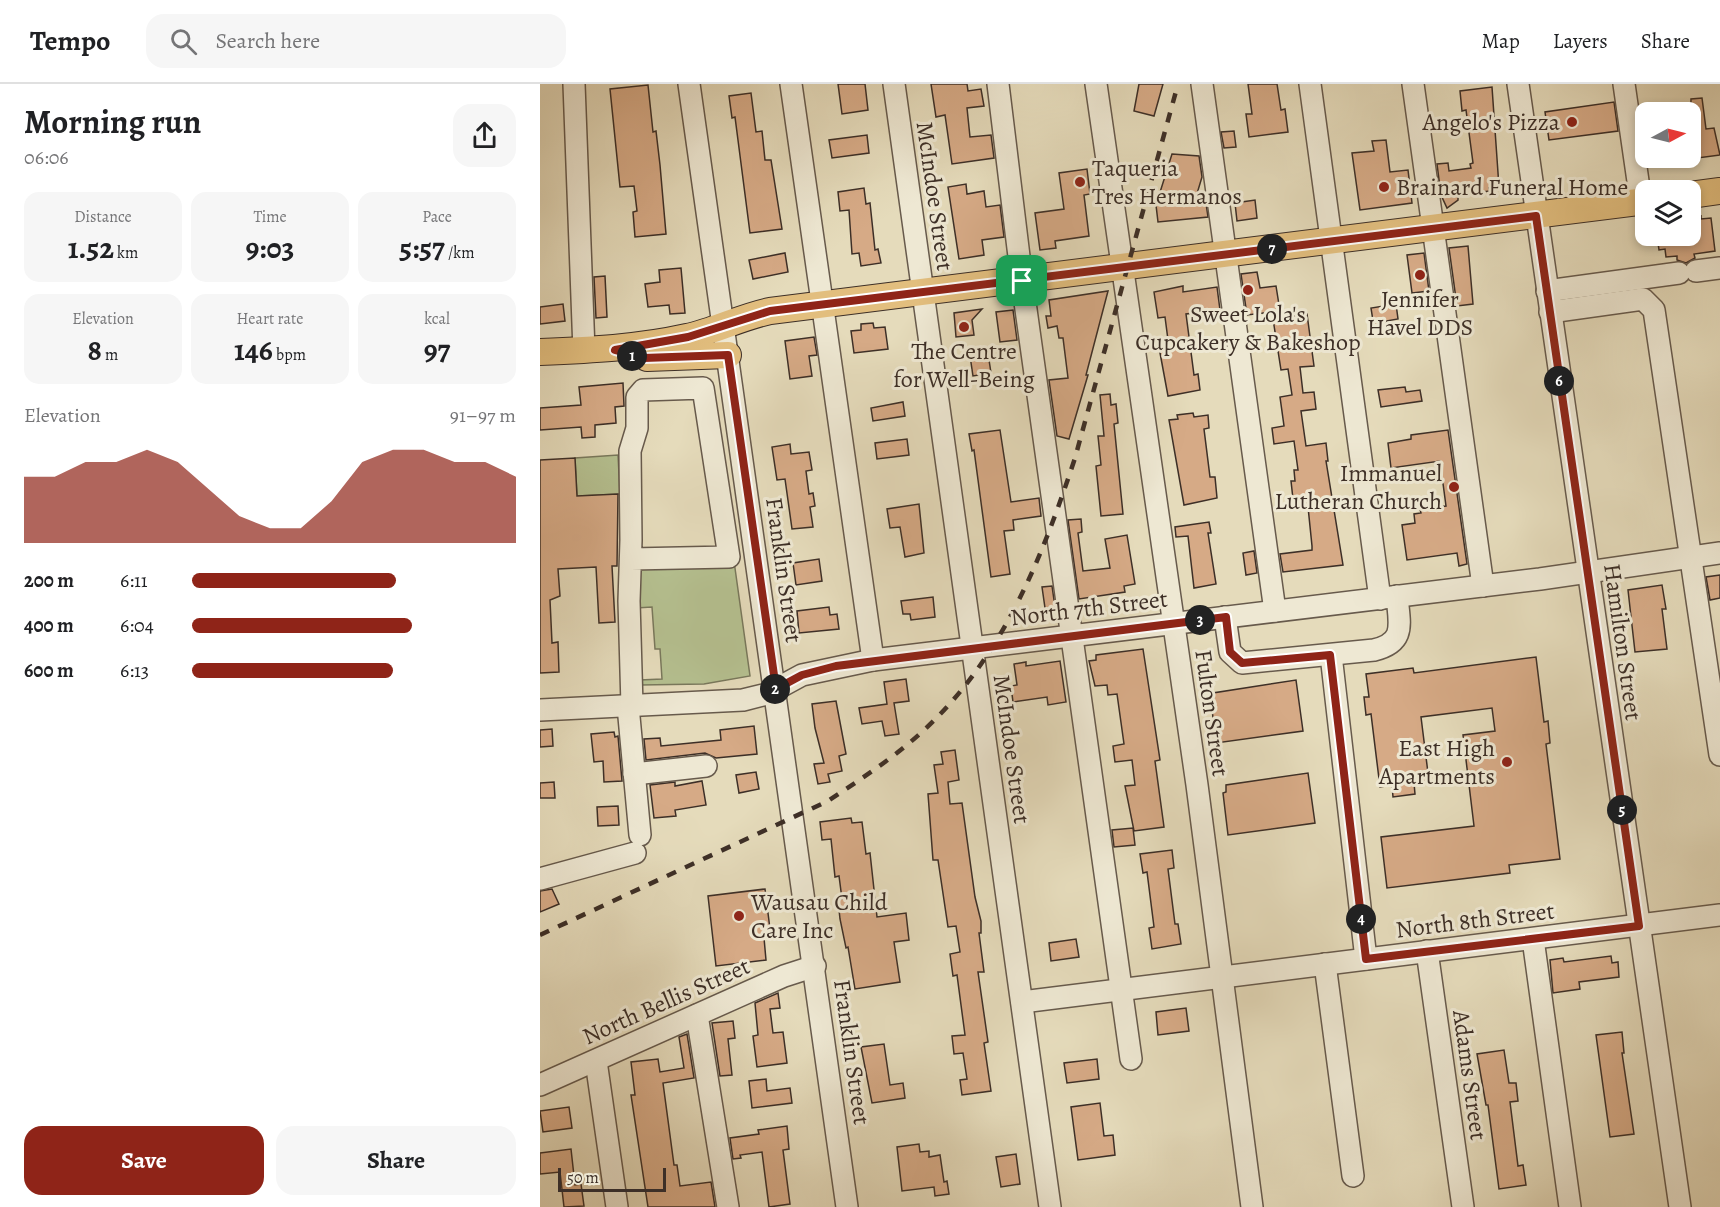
<!DOCTYPE html>
<html lang="en">
<head>
<meta charset="utf-8">
<style>
	body { margin:0; font-family:Alegreya,serif; background:#f6f6f6; color:#202124; height:100vh; display:flex; flex-direction:column; font-size:22px; white-space:nowrap }
	* { box-sizing:border-box; margin:0 }
	p { font-size:20px; color:#757577 }
	.icon { flex:none; width:33px; height:33px; fill:none; stroke:currentColor; stroke-width:2; stroke-linecap:round; stroke-linejoin:round }
	.map { position:relative; flex:1; overflow:hidden }
	.drawer { display:flex; flex-direction:column; background:#fff; width:540px }
	.drawer>* { flex:none }
	.needle { width:39px; rotate:83deg }
	.tools { position:absolute; left:1095px; top:18px; display:grid; gap:12px }
	.tools a { display:grid; place-items:center; width:66px; height:66px; border-radius:12px; background:#fff; box-shadow:0 3px 9px #0003; font-size:30px }
	.scale { position:absolute; left:18px; bottom:15px; width:108px; box-sizing:border-box; padding-left:6px; border:3px solid #3d2f27; border-top:0; font-size:16px; line-height:21px; white-space:nowrap; color:#3d2f27; -webkit-text-stroke:4px #eee8d3; paint-order:stroke }
	.pin { position:absolute; display:grid; place-items:center; width:51px; height:51px; color:#fff; margin:-26px; border-radius:12px; box-shadow:0 3px 9px #0006 }
	.km { position:absolute; width:30px; height:30px; margin:-15px; border-radius:50%; background:#222; color:#fff; font-size:16px; line-height:30px; text-align:center }
	.round { display:grid; place-items:center; flex:none; width:63px; height:63px; border-radius:18px; background:#f6f6f6 }
	.headline { display:flex; align-items:center; justify-content:space-between; height:102px; padding:0 24px }
	h1 { font-size:33px; font-weight:700; line-height:45px }
	.figures { display:grid; grid-template-columns:repeat(3,1fr); gap:9px; height:102px; padding:6px 24px }
	.figures div { display:grid; align-content:center; border-radius:15px; background:#f6f6f6; text-align:center }
	.figures b { font-size:30px; font-weight:700 }
	.figures small { font-size:16px; font-weight:400 }
	.figures p { font-size:16px }
	.chart { height:168px; padding:12px 24px }
	.chart p { display:flex; justify-content:space-between }
	.chart svg { width:100%; height:108px; margin-top:6px; fill:#8f2418; opacity:.7 }
	.action { display:flex; gap:12px; margin-top:auto; padding:12px 24px }
	.action a { flex:1; height:69px; border-radius:18px; background:#8f2418; color:#fff; font-size:24px; font-weight:700; line-height:69px; text-align:center }
	.action a+a { background:#f6f6f6; color:#202124 }
	ul { padding:0 24px; list-style:none; font-size:20px }
	li { display:grid; grid-template-columns:96px 72px 1fr; align-items:center; height:45px }
	li i { height:15px; border-radius:8px; background:#8f2418 }
	header { display:flex; align-items:center; gap:36px; box-sizing:border-box; height:84px; padding:0 30px; background:#fff; border-bottom:2px solid #e0e0e0 }
	header strong { font-size:28px }
	nav { display:flex; gap:33px; margin-inline-start:auto; font-size:21px }
	.search { width:420px; height:54px; background:#f6f6f6; display:flex; align-items:center; gap:15px; box-sizing:border-box; padding:0 21px; border-radius:18px; color:#757577; font-size:22px }
	main { display:flex; flex:1; min-height:0 }
	.map>svg:first-child { display:block }
</style>
</head>
<body>
<header>
<strong>Tempo</strong>
<div class="search"><svg class="icon" aria-label="search" viewBox="0 0 24 24"><circle cx="10" cy="10" r="6"/><path d="M15 15l6 6"/></svg>Search here</div>
<nav><a>Map</a><a>Layers</a><a>Share</a></nav>
</header>
<main>
<section class="drawer">
<div class="headline"><div><h1>Morning run</h1><p>06:06</p></div><a class="round"><svg class="icon" aria-label="share" viewBox="0 0 24 24"><path d="M12 15V3M7 8l5-5 5 5M5 13v7h14v-7"/></svg></a></div>
<div class="figures">
<div><p>Distance</p><b>1.52<small> km</small></b></div>
<div><p>Time</p><b>9:03</b></div>
<div><p>Pace</p><b>5:57<small> /km</small></b></div>
</div>
<div class="figures">
<div><p>Elevation</p><b>8<small> m</small></b></div>
<div><p>Heart rate</p><b>146<small> bpm</small></b></div>
<div><p>kcal</p><b>97</b></div>
</div>
<div class="chart"><p><span>Elevation</span>91–97 m</p>
<svg viewBox="0 0 160 44" preserveAspectRatio="none"><path d="M0 44V17L10 17L20 11L30 11L40 6L50 11L60 22L70 33L80 38L90 38L100 27L110 11L120 6L130 6L140 11L150 11L160 17V44z"/></svg>
</div>
<ul>
<li><b>200 m</b>6:11<i style="width:63%"></i></li>
<li><b>400 m</b>6:04<i style="width:68%"></i></li>
<li><b>600 m</b>6:13<i style="width:62%"></i></li>
</ul>
<div class="action"><a>Save</a><a>Share</a></div>
</section>
<div class="map">
<svg width="1180" height="1123" viewBox="0 0 1180 1123">
	<rect width="100%" height="100%" fill="#e5dbbb"/>
	<filter id="stains"><feTurbulence type="fractalNoise" baseFrequency=".00333" numOctaves="4"/><feColorMatrix values="0 0 0 0 .2 0 0 0 0 .09 0 0 0 0 .02 0 0 0 .5 -.17"/></filter>
	<radialGradient id="worn" r=".72"><stop offset=".6" stop-color="#630" stop-opacity="0"/><stop offset="1" stop-color="#630" stop-opacity=".3"/></radialGradient>
	<g fill="#b5c090" stroke="#79785c" stroke-width="1.5">
		<polygon points="78,371 80,410 37,412 35,374"/>
		<polygon points="194,477 210,592 164,600 100,601 100,596 122,595 120,565 115,565 112,523 96,524 93,481"/>
	</g>
	<g fill="#d6aa86" stroke="#3d2f27" stroke-width="1.5">
		<polygon points="298,0 325,0 328,26 302,30"/>
		<polygon points="391,0 427,0 428,7 441,5 444,22 427,24 430,53 451,51 454,74 412,80 405,31 396,33"/>
		<polygon points="599,0 623,0 614,32 594,27"/>
		<polygon points="708,0 737,0 741,26 745,25 748,48 709,53 706,30 712,30"/>
		<polygon points="108,1 113,48 116,47 120,81 126,150 95,153 93,128 97,127 94,102 80,103 70,5"/>
		<polygon points="952,3 959,103 949,104 950,107 918,111 918,116 907,124 901,111 897,80 908,79 909,87 931,84 930,80 933,79 926,26 922,27 920,7"/>
		<polygon points="211,9 216,48 222,47 225,76 231,76 242,145 210,149 195,33 192,34 189,12"/>
		<polygon points="1162,14 1166,45 1174,44 1180,71 1150,75 1151,15"/>
		<polygon points="1074,18 1078,47 1009,56 1005,28"/>
		<polygon points="694,47 696,63 684,64 681,48"/>
		<polygon points="327,51 329,69 292,74 289,56"/>
		<polygon points="846,56 850,88 868,86 872,119 820,126 812,69 834,67 832,57"/>
		<polygon points="632,70 659,72 662,93 656,113 665,113 668,133 618,138 616,121"/>
		<polygon points="547,85 550,110 544,111 549,152 515,157 516,164 500,166 495,129 524,125 519,89"/>
		<polygon points="426,100 427,110 444,107 446,123 460,121 464,153 442,156 444,171 419,175 408,103"/>
		<polygon points="324,104 326,120 330,119 335,166 338,165 341,179 321,182 319,169 312,170 309,126 300,127 298,108"/>
		<polygon points="715,116 717,134 697,137 695,119"/>
		<polygon points="1161,132 1161,135 1171,134 1175,167 1154,170 1155,174 1146,179 1137,176 1137,172 1126,173 1125,165 1119,166 1117,152 1150,152 1150,134"/>
		<polygon points="928,162 933,220 917,222 909,164"/>
		<polygon points="245,169 248,188 213,195 209,176"/>
		<polygon points="884,169 889,207 872,209 867,171"/>
		<polygon points="141,184 145,229 130,230 129,221 108,223 105,200 120,198 119,186"/>
		<polygon points="717,188 720,204 736,202 740,227 707,231 701,190"/>
		<polygon points="65,192 67,233 56,234 54,193"/>
		<polygon points="643,202 643,208 677,203 680,226 646,230 654,291 658,290 660,306 628,312 618,258 628,256 625,233 618,234 614,208"/>
		<polygon points="568,207 546,291 548,291 529,355 517,352 509,296 528,294 523,254 519,254 517,242 508,244 506,232 511,232 509,216"/>
		<polygon points="23,220 25,237 0,240 0,223"/>
		<polygon points="856,220 858,235 846,237 847,242 834,243 831,224"/>
		<polygon points="442,225 432,236 434,251 416,253 414,229"/>
		<polygon points="473,226 477,256 460,258 456,228"/>
		<polygon points="767,230 774,282 760,283 763,309 774,308 776,325 761,327 766,362 786,359 788,377 786,377 803,481 743,488 740,470 772,466 772,462 767,413 753,415 751,397 755,397 754,386 758,386 754,357 734,360 732,344 744,342 740,313 752,311 748,285 741,286 733,235"/>
		<polygon points="333,239 334,244 345,243 348,265 314,269 311,247 321,246 321,240"/>
		<polygon points="274,253 277,271 269,272 272,292 250,295 245,257"/>
		<polygon points="447,263 451,289 433,292 429,265"/>
		<polygon points="83,299 84,322 75,323 76,339 55,341 55,353 42,354 41,343 0,346 0,324 41,321 39,303"/>
		<polygon points="865,303 866,308 880,306 882,317 841,323 838,306"/>
		<polygon points="570,310 571,321 576,320 578,339 574,340 583,430 561,432 556,382 561,381 558,352 564,352 560,311"/>
		<polygon points="363,318 365,332 333,337 331,324"/>
		<polygon points="653,329 654,333 668,331 669,344 664,345 670,393 675,393 677,414 644,421 629,336 638,335 637,331"/>
		<polygon points="460,346 471,418 499,414 501,432 473,436 474,446 464,447 470,490 451,493 434,366 432,367 429,350"/>
		<polygon points="908,346 927,480 919,482 917,469 867,476 862,441 875,439 874,430 881,429 880,425 906,422 900,377 851,384 848,359 871,355 871,351"/>
		<polygon points="367,355 369,371 337,375 335,359"/>
		<polygon points="250,360 251,370 269,368 272,386 266,387 269,410 273,409 275,422 270,423 273,443 252,445 245,395 237,396 232,363"/>
		<polygon points="35,374 37,412 78,410 77,482 72,482 75,538 59,539 56,483 18,485 20,512 10,516 12,559 18,558 19,588 0,589 0,376"/>
		<polygon points="379,420 384,469 365,473 360,443 350,444 347,425"/>
		<polygon points="541,435 542,448 538,449 543,487 570,484 565,455 587,451 595,500 584,502 585,508 539,515 528,436"/>
		<polygon points="669,438 671,449 668,449 676,500 654,504 648,452 636,453 635,443"/>
		<polygon points="714,467 717,489 706,491 703,469"/>
		<polygon points="279,475 282,497 256,501 253,479"/>
		<polygon points="1180,491 1180,514 1170,516 1166,493"/>
		<polygon points="1122,501 1126,525 1122,525 1127,565 1095,568 1088,506"/>
		<polygon points="512,502 515,523 505,524 502,503"/>
		<polygon points="393,513 395,533 371,536 370,530 363,530 361,517"/>
		<polygon points="289,523 290,531 297,530 299,545 259,549 257,527"/>
		<polygon points="603,565 620,676 615,677 624,743 594,747 585,702 595,701 592,676 575,678 573,662 584,660 577,610 568,611 567,601 555,602 549,577 556,576 556,571"/>
		<polygon points="996,573 1004,638 1008,637 1010,659 1006,660 1020,775 969,781 970,789 847,804 841,753 934,742 923,651 955,647 952,624 881,633 889,697 874,699 875,710 853,713 852,701 840,703 831,630 826,631 824,613 829,613 826,590 873,584 874,589"/>
		<polygon points="520,577 526,618 508,621 507,613 473,618 471,602 477,601 474,580 486,578 486,582"/>
		<polygon points="366,595 369,617 354,619 359,650 345,652 342,637 322,640 319,624 347,620 344,598"/>
		<polygon points="756,596 763,647 676,659 671,617 674,616 673,609"/>
		<polygon points="296,617 306,670 299,672 302,687 288,690 290,698 278,700 274,680 284,679 275,644 272,620"/>
		<polygon points="214,642 217,670 176,674 165,669 106,676 104,655 120,654 121,662 181,656 180,646"/>
		<polygon points="12,645 13,662 0,663 0,646"/>
		<polygon points="74,648 75,653 78,652 82,697 64,698 63,677 54,678 51,650"/>
		<polygon points="415,666 419,696 408,698 410,720 422,719 435,813 441,837 441,849 439,849 444,888 438,888 448,958 444,959 451,1007 422,1011 420,996 427,995 423,969 414,970 412,952 425,951 417,891 413,892 410,870 420,868 416,842 408,843 398,776 393,776 388,710 398,709 394,681 403,680 401,668"/>
		<polygon points="216,688 219,705 199,709 196,691"/>
		<polygon points="768,689 775,739 688,751 683,709 686,708 686,701"/>
		<polygon points="162,697 166,721 135,726 136,732 114,734 110,701 135,698 135,702"/>
		<polygon points="14,698 15,714 0,714 0,699"/>
		<polygon points="78,722 79,741 58,742 57,723"/>
		<polygon points="311,734 312,739 322,738 326,770 330,769 337,833 366,829 369,856 354,858 360,898 315,905 308,863 306,864 300,835 298,816 302,815 299,792 295,793 291,755 282,756 280,738"/>
		<polygon points="593,744 595,761 574,763 572,746"/>
		<polygon points="632,766 634,784 628,785 635,840 638,840 641,860 612,865 609,844 614,843 607,788 603,789 600,770"/>
		<polygon points="12,805 19,820 0,828 0,807"/>
		<polygon points="225,805 231,853 224,854 226,876 176,882 168,812"/>
		<polygon points="536,855 539,873 511,877 509,859"/>
		<polygon points="1071,872 1072,879 1078,878 1079,893 1039,898 1040,905 1013,909 1010,876 1023,874 1024,878"/>
		<polygon points="238,909 240,924 230,925 233,949 243,948 247,979 217,983 213,952 218,951 215,919"/>
		<polygon points="646,924 649,947 618,951 616,928"/>
		<polygon points="193,937 195,954 188,955 192,991 180,992 172,939"/>
		<polygon points="1082,948 1084,969 1082,969 1094,1050 1070,1053 1056,951"/>
		<polygon points="147,950 154,994 123,999 134,1081 137,1081 140,1102 171,1098 175,1123 108,1123 91,1011 95,1011 91,978 118,975 120,988 144,984 139,953"/>
		<polygon points="344,960 350,1001 363,999 365,1014 332,1019 321,963"/>
		<polygon points="964,966 969,999 976,999 978,1017 970,1018 978,1082 983,1081 986,1101 959,1105 948,1021 946,1021 937,970"/>
		<polygon points="557,975 559,995 527,999 524,979"/>
		<polygon points="226,995 227,1007 250,1004 252,1019 212,1024 209,997"/>
		<polygon points="560,1019 564,1052 573,1051 575,1071 538,1076 531,1023"/>
		<polygon points="29,1023 32,1044 3,1048 0,1027"/>
		<polygon points="247,1042 249,1065 243,1066 250,1120 229,1123 222,1068 200,1071 201,1074 193,1075 190,1054 219,1050 218,1046"/>
		<polygon points="379,1060 380,1068 389,1067 389,1073 400,1071 404,1098 407,1097 409,1110 395,1112 394,1103 362,1107 357,1063"/>
		<polygon points="31,1065 35,1101 41,1100 44,1122 24,1123 20,1088 0,1090 0,1069"/>
		<polygon points="476,1070 480,1100 461,1103 456,1073"/>
	</g>
	<g fill="none" stroke-linecap="round" stroke-linejoin="round">
		<defs>
			<g id="minor">
				<polyline points="34,0 44,267"/>
				<polyline points="149,0 307,1123"/>
				<polyline points="251,0 333,576"/>
				<polyline points="354,0 510,1123"/>
				<polyline points="458,0 482,197 591,975"/>
				<polyline points="556,0 657,701 712,1123"/>
				<polyline points="662,0 735,527"/>
				<polyline points="770,0 840,515"/>
				<polyline points="873,0 943,502"/>
				<polyline points="978,0 1140,1123"/>
				<polyline points="1084,0 1101,118"/>
				<polyline points="1156,187 1180,184"/>
				<polyline points="1007,207 1139,189"/>
				<polyline points="1010,228 1103,215 1114,226 1180,671"/>
				<polyline points="91,475 189,473 163,304 103,306 97,313 97,344 90,367 91,456 89,517 92,622"/>
				<path d="M685,533L690,568L702,579L834,566C867,558 859,539 857,512"/>
				<polyline points="791,571 826,875"/>
				<polyline points="88,622 100,751"/>
				<polyline points="0,626 203,616 227,610 262,591 333,576 1000,495 1180,469"/>
				<polyline points="94,690 166,682"/>
				<polyline points="0,795 95,769"/>
				<polyline points="993,855 1030,1123"/>
				<polyline points="887,867 923,1123"/>
				<polyline points="785,880 813,1092"/>
				<polyline points="482,918 1180,831"/>
				<polyline points="157,931 188,1123"/>
				<polyline points="56,977 77,1123"/>
				<polyline points="0,1001 244,892 275,882"/>
			</g>
			<g id="major">
				<polyline points="1150,111 1180,107"/>
				<path d="M0,268C50,266 98,264 147,253C175,247 201,233 230,227L1106,117"/>
				<polyline points="107,274 188,271"/>
			</g>
		</defs>
		<use href="#minor" stroke="#675a4c" stroke-width="24"/>
		<use href="#major" stroke="#3d2f27" stroke-width="28"/>
		<use href="#minor" stroke="#eee8d3" stroke-width="21"/>
		<use href="#major" stroke="#e2be7e" stroke-width="26"/>
		<path stroke="#3d2f27" stroke-width="4.5" stroke-dasharray="10 10" stroke-linecap="butt" d="M0,851L288,717C321,695 355,673 384,646C463,573 502,474 535,374L638,0"/>
	</g>
	<g fill="none" stroke-linecap="round" stroke-linejoin="round">
		<defs>
			<polygon id="route" points="996,132 1099,842 826,875 790,571 702,579 690,568 686,533 296,582 262,591 236,605 188,271 104,274 75,266 148,253 230,227"/>
		</defs>
		<use href="#route" stroke="#fff" stroke-width="12"/>
		<use href="#route" stroke="#8f2418" stroke-width="8"/>
	</g>
	<g fill="#8f2418" stroke="#eee8d3" stroke-width="2">
		<circle cx="1032" cy="38" r="6"/>
		<circle cx="540" cy="98" r="6"/>
		<circle cx="844" cy="103" r="6"/>
		<circle cx="880" cy="191" r="6"/>
		<circle cx="708" cy="206" r="6"/>
		<circle cx="424" cy="243" r="6"/>
		<circle cx="914" cy="403" r="6"/>
		<circle cx="967" cy="678" r="6"/>
		<circle cx="199" cy="832" r="6"/>
	</g>
	<g text-anchor="middle" dominant-baseline="central" stroke-width="6" stroke-linejoin="round" paint-order="stroke">
		<g font-size="24" fill="#3d2f27" stroke="#eee8d3" text-anchor="end">
			<text x="1020" y="38">Angelo's Pizza</text>
			<text x="552" y="84" text-anchor="start">Taqueria<tspan x="552" dy="28">Tres Hermanos</tspan></text>
			<text x="856" y="103" text-anchor="start">Brainard Funeral Home</text>
			<text x="880" y="215" text-anchor="middle">Jennifer<tspan x="880" dy="28">Havel DDS</tspan></text>
			<text x="708" y="230" text-anchor="middle">Sweet Lola's<tspan x="708" dy="28">Cupcakery &amp; Bakeshop</tspan></text>
			<text x="424" y="267" text-anchor="middle">The Centre<tspan x="424" dy="28">for Well-Being</tspan></text>
			<text x="902" y="389">Immanuel<tspan x="902" dy="28">Lutheran Church</tspan></text>
			<text x="955" y="664">East High<tspan x="955" dy="28">Apartments</tspan></text>
			<text x="211" y="818" text-anchor="start">Wausau Child<tspan x="211" dy="28">Care Inc</tspan></text>
		</g>
		<g font-size="24" fill="#3d2f27" stroke="#eee8d3">
			<text transform="translate(395 112) rotate(82)">McIndoe Street</text>
			<text transform="translate(244 486) rotate(82)">Franklin Street</text>
			<text transform="translate(549 524) rotate(-7)">North 7th Street</text>
			<text transform="translate(1083 558) rotate(82)">Hamilton Street</text>
			<text transform="translate(672 629) rotate(82)">Fulton Street</text>
			<text transform="translate(472 665) rotate(82)">McIndoe Street</text>
			<text transform="translate(935 836) rotate(-7)">North 8th Street</text>
			<text transform="translate(126 917) rotate(-24)">North Bellis Street</text>
			<text transform="translate(312 968) rotate(82)">Franklin Street</text>
			<text transform="translate(930 991) rotate(82)">Adams Street</text>
		</g>
	</g>
	<rect width="100%" height="100%" filter="url(#stains)"/>
	<rect width="100%" height="100%" fill="url(#worn)"/>
</svg>
<div class="tools">
<a><svg class="needle" viewBox="-14 -14 28 28"><path d="M0-13l5 13h-10z" fill="#e53935"/><path d="M0 13l5-13h-10z" fill="#757577"/></svg></a>
<a><svg class="icon" aria-label="layers" viewBox="0 0 24 24"><path d="M12 4l9 5-9 5-9-5zM3 14l9 5 9-5"/></svg></a>
</div>
<div class="scale">50 m</div>
<div class="pin" style="left:482px;top:197px;background:#1e9e55"><svg class="icon" aria-label="arrive" viewBox="0 0 24 24"><path d="M6 21V4h12l-3 4 3 4H6"/></svg></div>
<b class="km" style="left:92px;top:272px">1</b>
<b class="km" style="left:235px;top:605px">2</b>
<b class="km" style="left:660px;top:536px">3</b>
<b class="km" style="left:821px;top:835px">4</b>
<b class="km" style="left:1082px;top:726px">5</b>
<b class="km" style="left:1019px;top:297px">6</b>
<b class="km" style="left:732px;top:165px">7</b>
</div>
</main>
</body>
</html>
